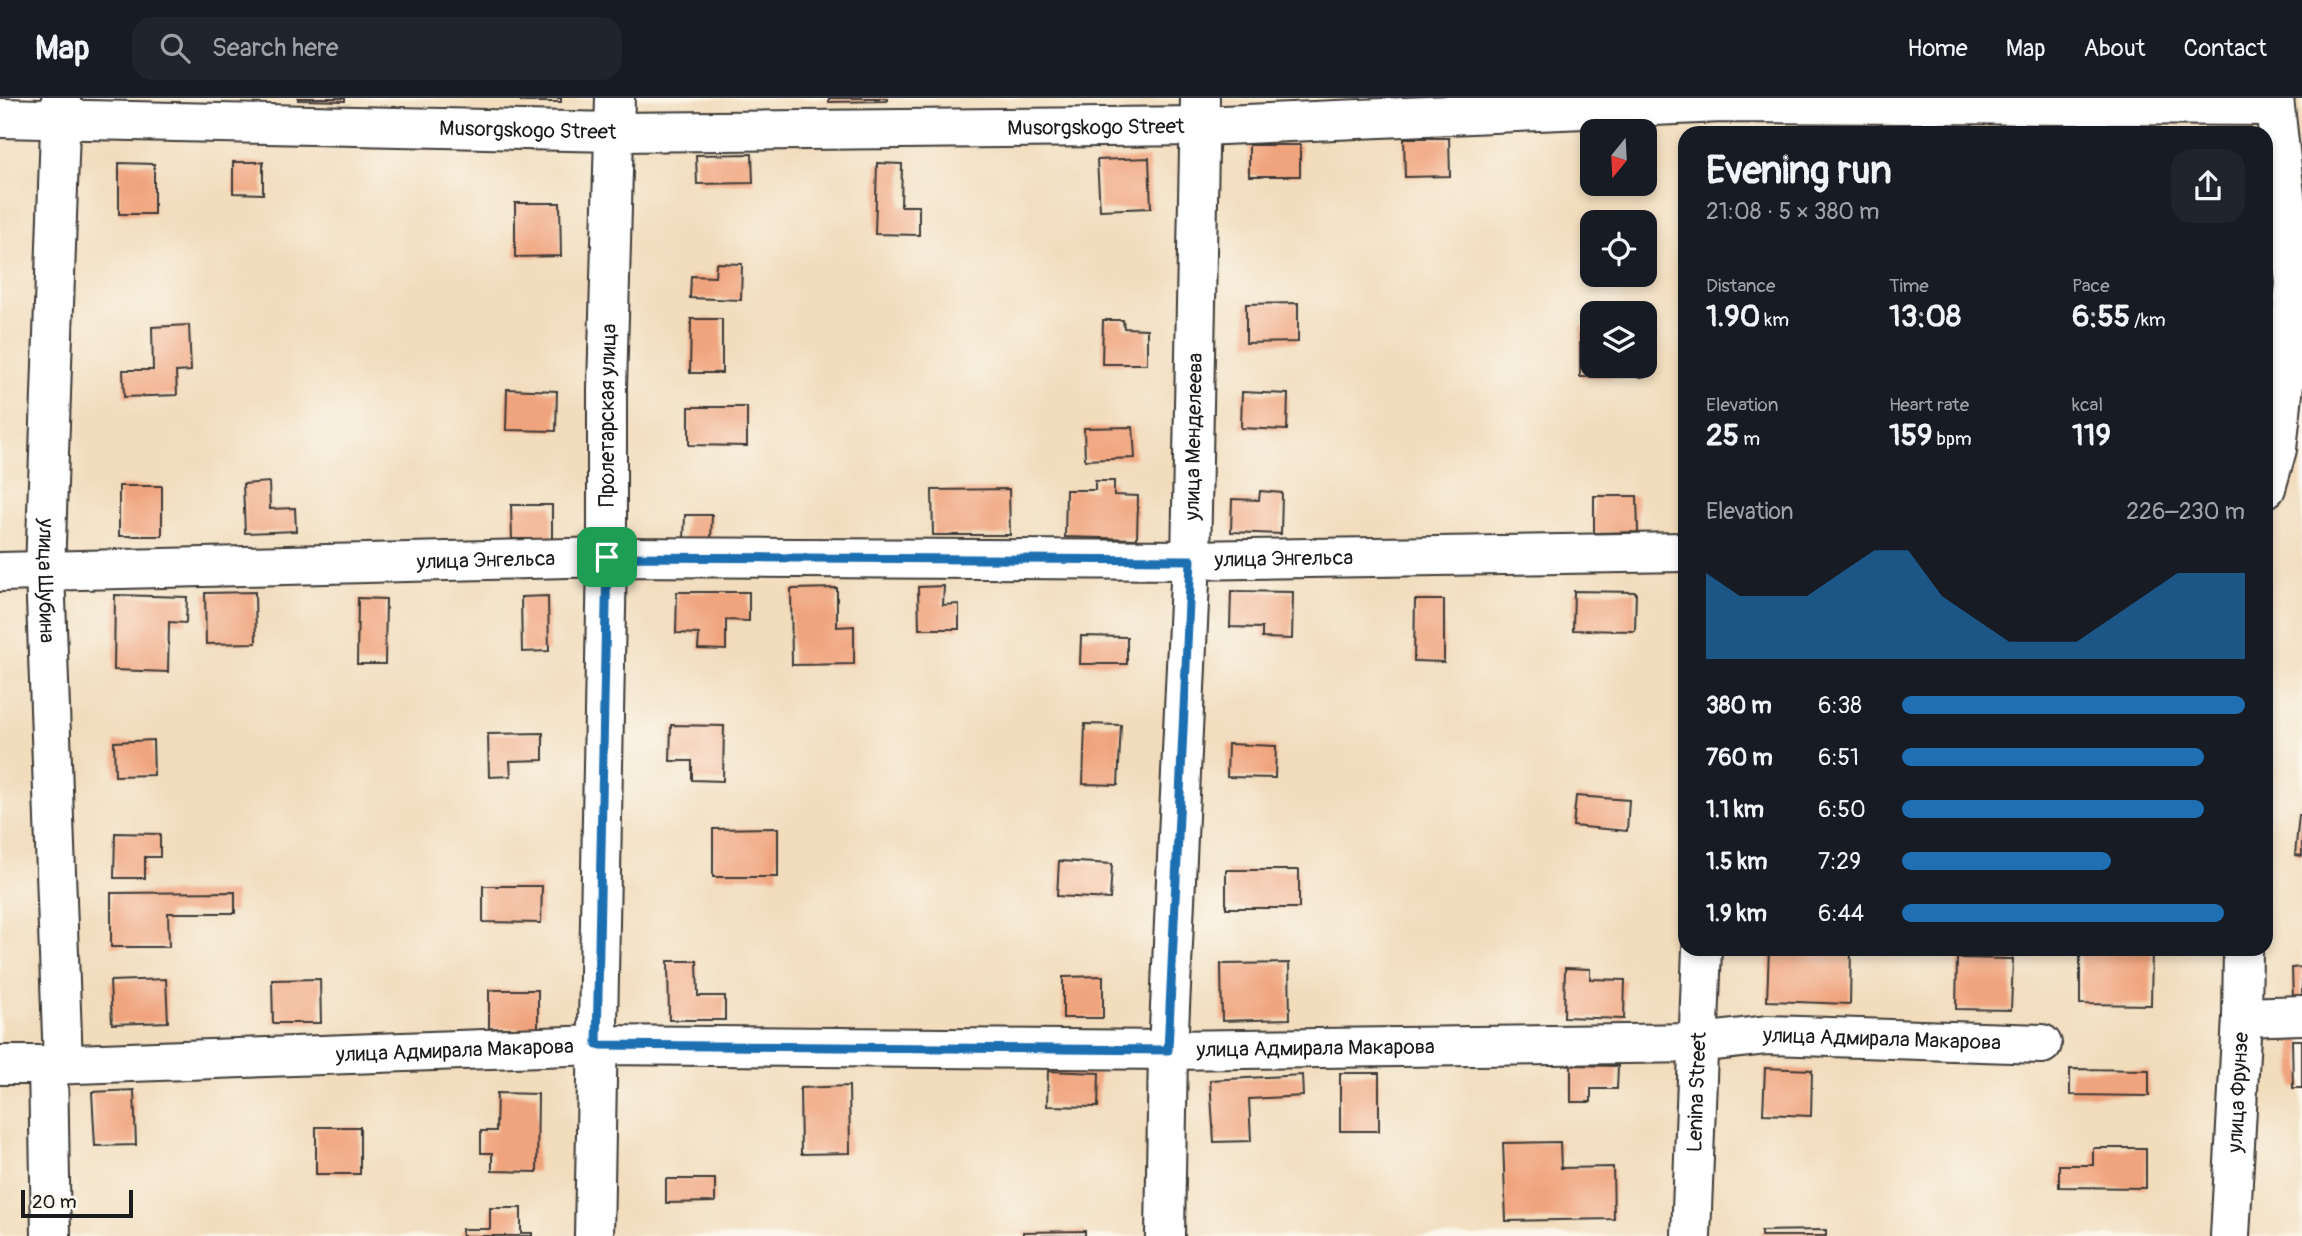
<!DOCTYPE html>
<html lang="en">
<head>
<meta charset="utf-8">
<style>
	body { margin:0; font-family:Pangolin,sans-serif; background:#20242c; color:#f1f3f6; height:100vh; display:flex; flex-direction:column; font-size:26px; white-space:nowrap }
	* { box-sizing:border-box; margin:0 }
	p { font-size:23px; color:#9ea1a6 }
	.icon { flex:none; width:38px; height:38px; fill:none; stroke:currentColor; stroke-width:2; stroke-linecap:round; stroke-linejoin:round }
	.map { position:relative; flex:1; overflow:hidden }
	.sheet { position:absolute; left:1678px; top:28px; width:595px; height:830px; display:flex; flex-direction:column; background:#171b24; border-radius:21px; box-shadow:0 4px 10px #0003 }
	.sheet>* { flex:none }
	.needle { width:46px; rotate:198deg }
	.controls { position:absolute; left:1580px; top:21px; display:grid; gap:14px }
	.controls a { display:grid; place-items:center; width:77px; height:77px; border-radius:14px; background:#171b24; box-shadow:0 4px 10px #0003; font-size:35px }
	.scale { position:absolute; left:21px; bottom:18px; width:112px; box-sizing:border-box; padding-left:7px; border:4px solid #1c1c1c; border-top:0; font-size:19px; line-height:24px; white-space:nowrap; color:#1c1c1c; -webkit-text-stroke:5px #fbf7ec; paint-order:stroke }
	.pin { position:absolute; display:grid; place-items:center; width:60px; height:60px; color:#fff; margin:-30px; border-radius:14px; box-shadow:0 4px 10px #0006 }
	.round { display:grid; place-items:center; flex:none; width:74px; height:74px; border-radius:21px; background:#20242c }
	.headline { display:flex; align-items:center; justify-content:space-between; height:119px; padding:0 28px }
	h1 { font-size:38px; font-weight:700; line-height:52px }
	.figures { display:grid; grid-template-columns:repeat(3,1fr); gap:10px; height:119px; padding:7px 28px }
	.figures div { display:grid; align-content:center }
	.figures b { font-size:30px; font-weight:700 }
	.figures small { font-size:19px; font-weight:400 }
	.figures p { font-size:19px }
	.chart { height:196px; padding:14px 28px }
	.chart p { display:flex; justify-content:space-between }
	.chart svg { width:100%; height:126px; margin-top:7px; fill:#1f6fb2; opacity:.7 }
	ul { padding:0 28px; list-style:none; font-size:23px }
	li { display:grid; grid-template-columns:112px 84px 1fr; align-items:center; height:52px }
	li i { height:18px; border-radius:9px; background:#1f6fb2 }
	header { display:flex; align-items:center; gap:42px; box-sizing:border-box; height:98px; padding:0 35px; background:#171b24; border-bottom:2px solid #363941 }
	header strong { font-size:33px }
	nav { display:flex; gap:38px; margin-inline-start:auto; font-size:24px }
	.search { width:490px; height:63px; background:#20242c; display:flex; align-items:center; gap:18px; box-sizing:border-box; padding:0 24px; border-radius:21px; color:#9ea1a6; font-size:26px }
	.map>svg:first-child { display:block }
</style>
</head>
<body>
<header>
<strong>Map</strong>
<div class="search"><svg class="icon" aria-label="search" viewBox="0 0 24 24"><circle cx="10" cy="10" r="6"/><path d="M15 15l6 6"/></svg>Search here</div>
<nav><a>Home</a><a>Map</a><a>About</a><a>Contact</a></nav>
</header>
<div class="map">
<svg width="2302" height="1138" viewBox="0 0 2302 1138">
	<rect width="100%" height="100%" fill="#fbf7ec"/>
	<filter id="ink" filterUnits="userSpaceOnUse"><feTurbulence type="fractalNoise" baseFrequency=".0143" numOctaves="2"/><feDisplacementMap in="SourceGraphic" scale="14" xChannelSelector="R" yChannelSelector="G"/><feConvolveMatrix kernelMatrix="1 2 1 2 8 2 1 2 1" color-interpolation-filters="sRGB"/></filter>
	<filter id="wash" filterUnits="userSpaceOnUse"><feTurbulence type="fractalNoise" baseFrequency=".00686" numOctaves="4" result="noise"/><feDisplacementMap in="SourceGraphic" scale="28" xChannelSelector="R" yChannelSelector="G"/><feGaussianBlur stdDeviation="1.57" result="paint"/><feColorMatrix in="noise" values="0 0 0 0 0 0 0 0 0 0 0 0 0 0 0 0 0 1.4 0 .05"/><feComposite in="paint" operator="in"/></filter>
	<g filter="url(#wash)">
		<rect width="100%" height="100%" fill="#f1dcbc"/>
		<g id="blocks">
			<g fill="#f0a47e">
				<polygon points="298,0 345,0 345,3 298,2"/>
				<rect x="521" y="0" width="40" height="4"/>
				<polygon points="829,0 887,0 887,3 829,4"/>
				<polygon points="1857,29 1857,35 1803,35 1803,30"/>
				<polygon points="1645,35 1654,35 1655,73 1645,73"/>
				<polygon points="1404,40 1449,40 1450,78 1405,79"/>
				<rect x="1249" y="47" width="51" height="31"/>
				<polygon points="752,56 753,85 697,86 696,57"/>
				<polygon points="1149,60 1151,110 1100,112 1097,62"/>
				<polygon points="233,64 263,64 263,96 233,95"/>
				<polygon points="119,65 154,66 154,116 119,116"/>
				<polygon points="877,65 902,66 901,108 919,108 919,137 875,136"/>
				<polygon points="515,105 560,105 561,158 515,159"/>
				<rect x="1645" y="154" width="4" height="24"/>
				<polygon points="716,165 742,166 741,202 690,200 691,178 715,179"/>
				<polygon points="1298,205 1298,244 1246,245 1246,206"/>
				<polygon points="691,221 722,221 722,275 690,275"/>
				<polygon points="1103,222 1123,222 1124,230 1147,231 1147,266 1102,266"/>
				<polygon points="189,227 191,273 176,274 177,297 124,299 123,272 153,272 152,229"/>
				<polygon points="1580,228 1592,228 1592,268 1645,268 1645,279 1580,279"/>
				<polygon points="507,291 557,293 556,333 506,332"/>
				<polygon points="1242,294 1288,296 1287,332 1241,330"/>
				<polygon points="689,309 747,309 747,348 689,347"/>
				<polygon points="1133,329 1135,360 1085,362 1084,330"/>
				<polygon points="1095,383 1114,383 1114,397 1138,398 1137,441 1065,439 1066,392 1095,392"/>
				<polygon points="269,384 270,411 295,410 296,433 245,435 243,386"/>
				<rect x="119" y="388" width="43" height="50"/>
				<polygon points="1009,391 1010,437 933,437 932,392"/>
				<polygon points="1260,393 1282,395 1281,436 1231,434 1232,401 1259,402"/>
				<polygon points="1594,398 1637,398 1638,434 1594,435"/>
				<polygon points="511,407 552,407 552,441 512,441"/>
				<polygon points="685,417 712,417 711,442 684,441"/>
				<polygon points="944,488 943,507 959,506 959,531 919,531 918,489"/>
				<polygon points="837,490 837,529 854,528 854,566 792,567 791,491"/>
				<polygon points="1231,493 1293,494 1292,541 1262,540 1262,530 1230,529"/>
				<polygon points="1574,493 1636,494 1635,533 1573,532"/>
				<polygon points="255,494 256,545 206,546 205,495"/>
				<polygon points="677,494 749,494 749,523 726,522 726,552 698,551 699,536 676,535"/>
				<polygon points="115,497 187,499 186,525 169,524 168,574 114,572"/>
				<polygon points="548,498 549,553 522,554 521,499"/>
				<polygon points="358,500 386,501 385,566 357,566"/>
				<polygon points="1415,502 1444,502 1444,564 1414,563"/>
				<polygon points="1081,538 1127,539 1127,566 1080,566"/>
				<polygon points="1085,626 1121,627 1118,687 1083,686"/>
				<polygon points="671,627 724,628 723,683 692,682 692,663 670,663"/>
				<polygon points="543,635 543,662 510,663 511,678 489,679 488,636"/>
				<polygon points="153,642 154,677 115,678 114,644"/>
				<polygon points="1228,646 1276,648 1275,680 1227,679"/>
				<polygon points="1576,698 1629,702 1627,733 1573,728"/>
				<polygon points="2299,717 2302,717 2302,758 2295,757"/>
				<polygon points="778,730 778,779 713,779 713,731"/>
				<polygon points="115,735 160,736 160,759 145,759 145,780 114,780"/>
				<polygon points="1059,763 1112,766 1110,801 1057,798"/>
				<rect x="1226" y="772" width="73" height="38"/>
				<polygon points="483,788 542,788 541,825 483,824"/>
				<polygon points="235,794 235,815 168,815 169,849 111,849 111,795"/>
				<polygon points="1769,850 1851,850 1850,906 1767,903"/>
				<polygon points="2080,850 2152,850 2151,907 2080,906"/>
				<polygon points="1957,860 2013,861 2011,912 1956,911"/>
				<polygon points="668,863 697,863 698,898 725,898 725,922 669,922"/>
				<polygon points="1289,865 1290,921 1222,923 1221,866"/>
				<polygon points="2302,869 2302,901 2293,901 2292,870"/>
				<polygon points="1565,870 1590,871 1590,881 1625,882 1624,921 1564,919"/>
				<polygon points="1103,878 1103,920 1063,920 1063,879"/>
				<polygon points="166,881 168,924 112,926 110,883"/>
				<polygon points="320,881 321,925 273,925 272,882"/>
				<polygon points="489,892 538,892 538,931 489,930"/>
				<polygon points="2292,942 2302,942 2302,990 2293,990"/>
				<polygon points="1571,967 1618,968 1617,991 1591,991 1591,1004 1571,1004"/>
				<polygon points="1765,970 1812,972 1811,1018 1763,1016"/>
				<polygon points="2070,971 2149,972 2149,998 2070,997"/>
				<polygon points="1048,973 1099,975 1098,1009 1047,1008"/>
				<rect x="1340" y="975" width="39" height="58"/>
				<polygon points="1302,977 1303,998 1249,1001 1251,1043 1214,1044 1210,982"/>
				<polygon points="849,988 850,1055 801,1056 800,990"/>
				<polygon points="134,992 136,1047 95,1048 92,994"/>
				<polygon points="497,995 538,996 537,1074 492,1073 492,1055 481,1055 481,1033 496,1033"/>
				<rect x="316" y="1029" width="44" height="47"/>
				<polygon points="1560,1044 1561,1070 1613,1069 1614,1121 1506,1123 1503,1045"/>
				<polygon points="2093,1050 2146,1050 2146,1090 2059,1089 2059,1067 2093,1067"/>
				<polygon points="666,1081 715,1081 715,1104 666,1105"/>
				<polygon points="490,1110 521,1110 521,1135 532,1135 532,1138 462,1138 462,1131 490,1131"/>
				<polygon points="1826,1132 1826,1138 1761,1138 1761,1133"/>
				<polygon points="1085,1133 1085,1138 1023,1138 1023,1134"/>
			</g>
		</g>
	</g>
	<g filter="url(#ink)">
		<use href="#blocks" fill-opacity="0" stroke="#3c3934" stroke-width="2"/>
		<g fill="none" stroke-linecap="round" stroke-linejoin="round">
			<defs>
				<g id="minor">
					<path id="s1" d="M61,0L45,474L63,966"/>
					<path id="s2" d="M0,20L614,34L1201,28L1722,5L2273,8"/>
					<polyline points="2266,390 2277,351 2295,185 2274,0"/>
					<path id="s3" d="M0,474L607,459L1191,462L1685,454"/>
					<polyline points="2242,919 2302,917"/>
					<path id="s4" d="M0,967H48L597,947L1168,952L1699,945L1767,937L2042,946"/>
					<polyline points="48,967 51,1138"/>
					<path id="s5" d="M594,1138L607,459V290L615,0"/>
					<path id="s6" d="M1165,1138L1168,952L1191,462L1200,0"/>
					<path id="s7" d="M1691,1138L1702,850"/>
					<path id="s8" d="M2230,1138L2242,919L2243,850"/>
				</g>
			</defs>
			<use href="#minor" stroke="#3c3934" stroke-width="42"/>
			<use href="#minor" stroke="#fff" stroke-width="38"/>
		</g>
	</g>
	<g fill="none" stroke-linecap="round" stroke-linejoin="round" filter="url(#ink)">
		<defs>
			<polygon id="route" points="607,459 1191,462 1168,952 597,947"/>
		</defs>
		<use href="#route" stroke="#fff" stroke-width="14"/>
		<use href="#route" stroke="#1f6fb2" stroke-width="9"/>
	</g>
	<g text-anchor="middle" dominant-baseline="central" stroke-width="6" stroke-linejoin="round" paint-order="stroke">
		<g font-size="21" fill="#1c1c1c" stroke="#fbf7ec">
			<text stroke="none"><textPath href="#s2" startOffset="1096">Musorgskogo Street</textPath></text>
			<text stroke="none"><textPath href="#s2" startOffset="528">Musorgskogo Street</textPath></text>
			<text stroke="none"><textPath href="#s5" startOffset="821">Пролетарская улица</textPath></text>
			<text stroke="none"><textPath href="#s6" startOffset="800">улица Менделеева</textPath></text>
			<text stroke="none"><textPath href="#s3" startOffset="1284">улица Энгельса</textPath></text>
			<text stroke="none"><textPath href="#s3" startOffset="486">улица Энгельса</textPath></text>
			<text stroke="none"><textPath href="#s1" startOffset="483">улица Шубина</textPath></text>
			<text stroke="none"><textPath href="#s4" startOffset="1883">улица Адмирала Макарова</textPath></text>
			<text stroke="none"><textPath href="#s4" startOffset="1316">улица Адмирала Макарова</textPath></text>
			<text stroke="none"><textPath href="#s4" startOffset="455">улица Адмирала Макарова</textPath></text>
			<text stroke="none"><textPath href="#s7" startOffset="144">Lenina Street</textPath></text>
			<text stroke="none"><textPath href="#s8" startOffset="144">улица Фрунзе</textPath></text>
		</g>
	</g>
</svg>
<div class="controls">
<a><svg class="needle" viewBox="-14 -14 28 28"><path d="M0-13l5 13h-10z" fill="#e53935"/><path d="M0 13l5-13h-10z" fill="#9ea1a6"/></svg></a>
<a><svg class="icon" aria-label="locate" viewBox="0 0 24 24"><circle cx="12" cy="12" r="6"/><path d="M12 2v4M12 18v4M2 12h4M18 12h4"/></svg></a>
<a><svg class="icon" aria-label="layers" viewBox="0 0 24 24"><path d="M12 4l9 5-9 5-9-5zM3 14l9 5 9-5"/></svg></a>
</div>
<div class="scale">20 m</div>
<div class="pin" style="left:607px;top:459px;background:#1e9e55"><svg class="icon" aria-label="arrive" viewBox="0 0 24 24"><path d="M6 21V4h12l-3 4 3 4H6"/></svg></div>
<section class="sheet">
<div class="headline"><div><h1>Evening run</h1><p>21:08 · 5 × 380 m</p></div><a class="round"><svg class="icon" aria-label="share" viewBox="0 0 24 24"><path d="M12 15V3M7 8l5-5 5 5M5 13v7h14v-7"/></svg></a></div>
<div class="figures">
<div><p>Distance</p><b>1.90<small> km</small></b></div>
<div><p>Time</p><b>13:08</b></div>
<div><p>Pace</p><b>6:55<small> /km</small></b></div>
</div>
<div class="figures">
<div><p>Elevation</p><b>25<small> m</small></b></div>
<div><p>Heart rate</p><b>159<small> bpm</small></b></div>
<div><p>kcal</p><b>119</b></div>
</div>
<div class="chart"><p><span>Elevation</span>226–230 m</p>
<svg viewBox="0 0 160 44" preserveAspectRatio="none"><path d="M0 44V14L10 22L20 22L30 22L40 14L50 6L60 6L70 22L80 30L90 38L100 38L110 38L120 30L130 22L140 14L150 14L160 14V44z"/></svg>
</div>
<ul>
<li><b>380 m</b>6:38<i style="width:100%"></i></li>
<li><b>760 m</b>6:51<i style="width:88%"></i></li>
<li><b>1.1 km</b>6:50<i style="width:88%"></i></li>
<li><b>1.5 km</b>7:29<i style="width:61%"></i></li>
<li><b>1.9 km</b>6:44<i style="width:94%"></i></li>
</ul>
</section>
</div>
</body>
</html>
